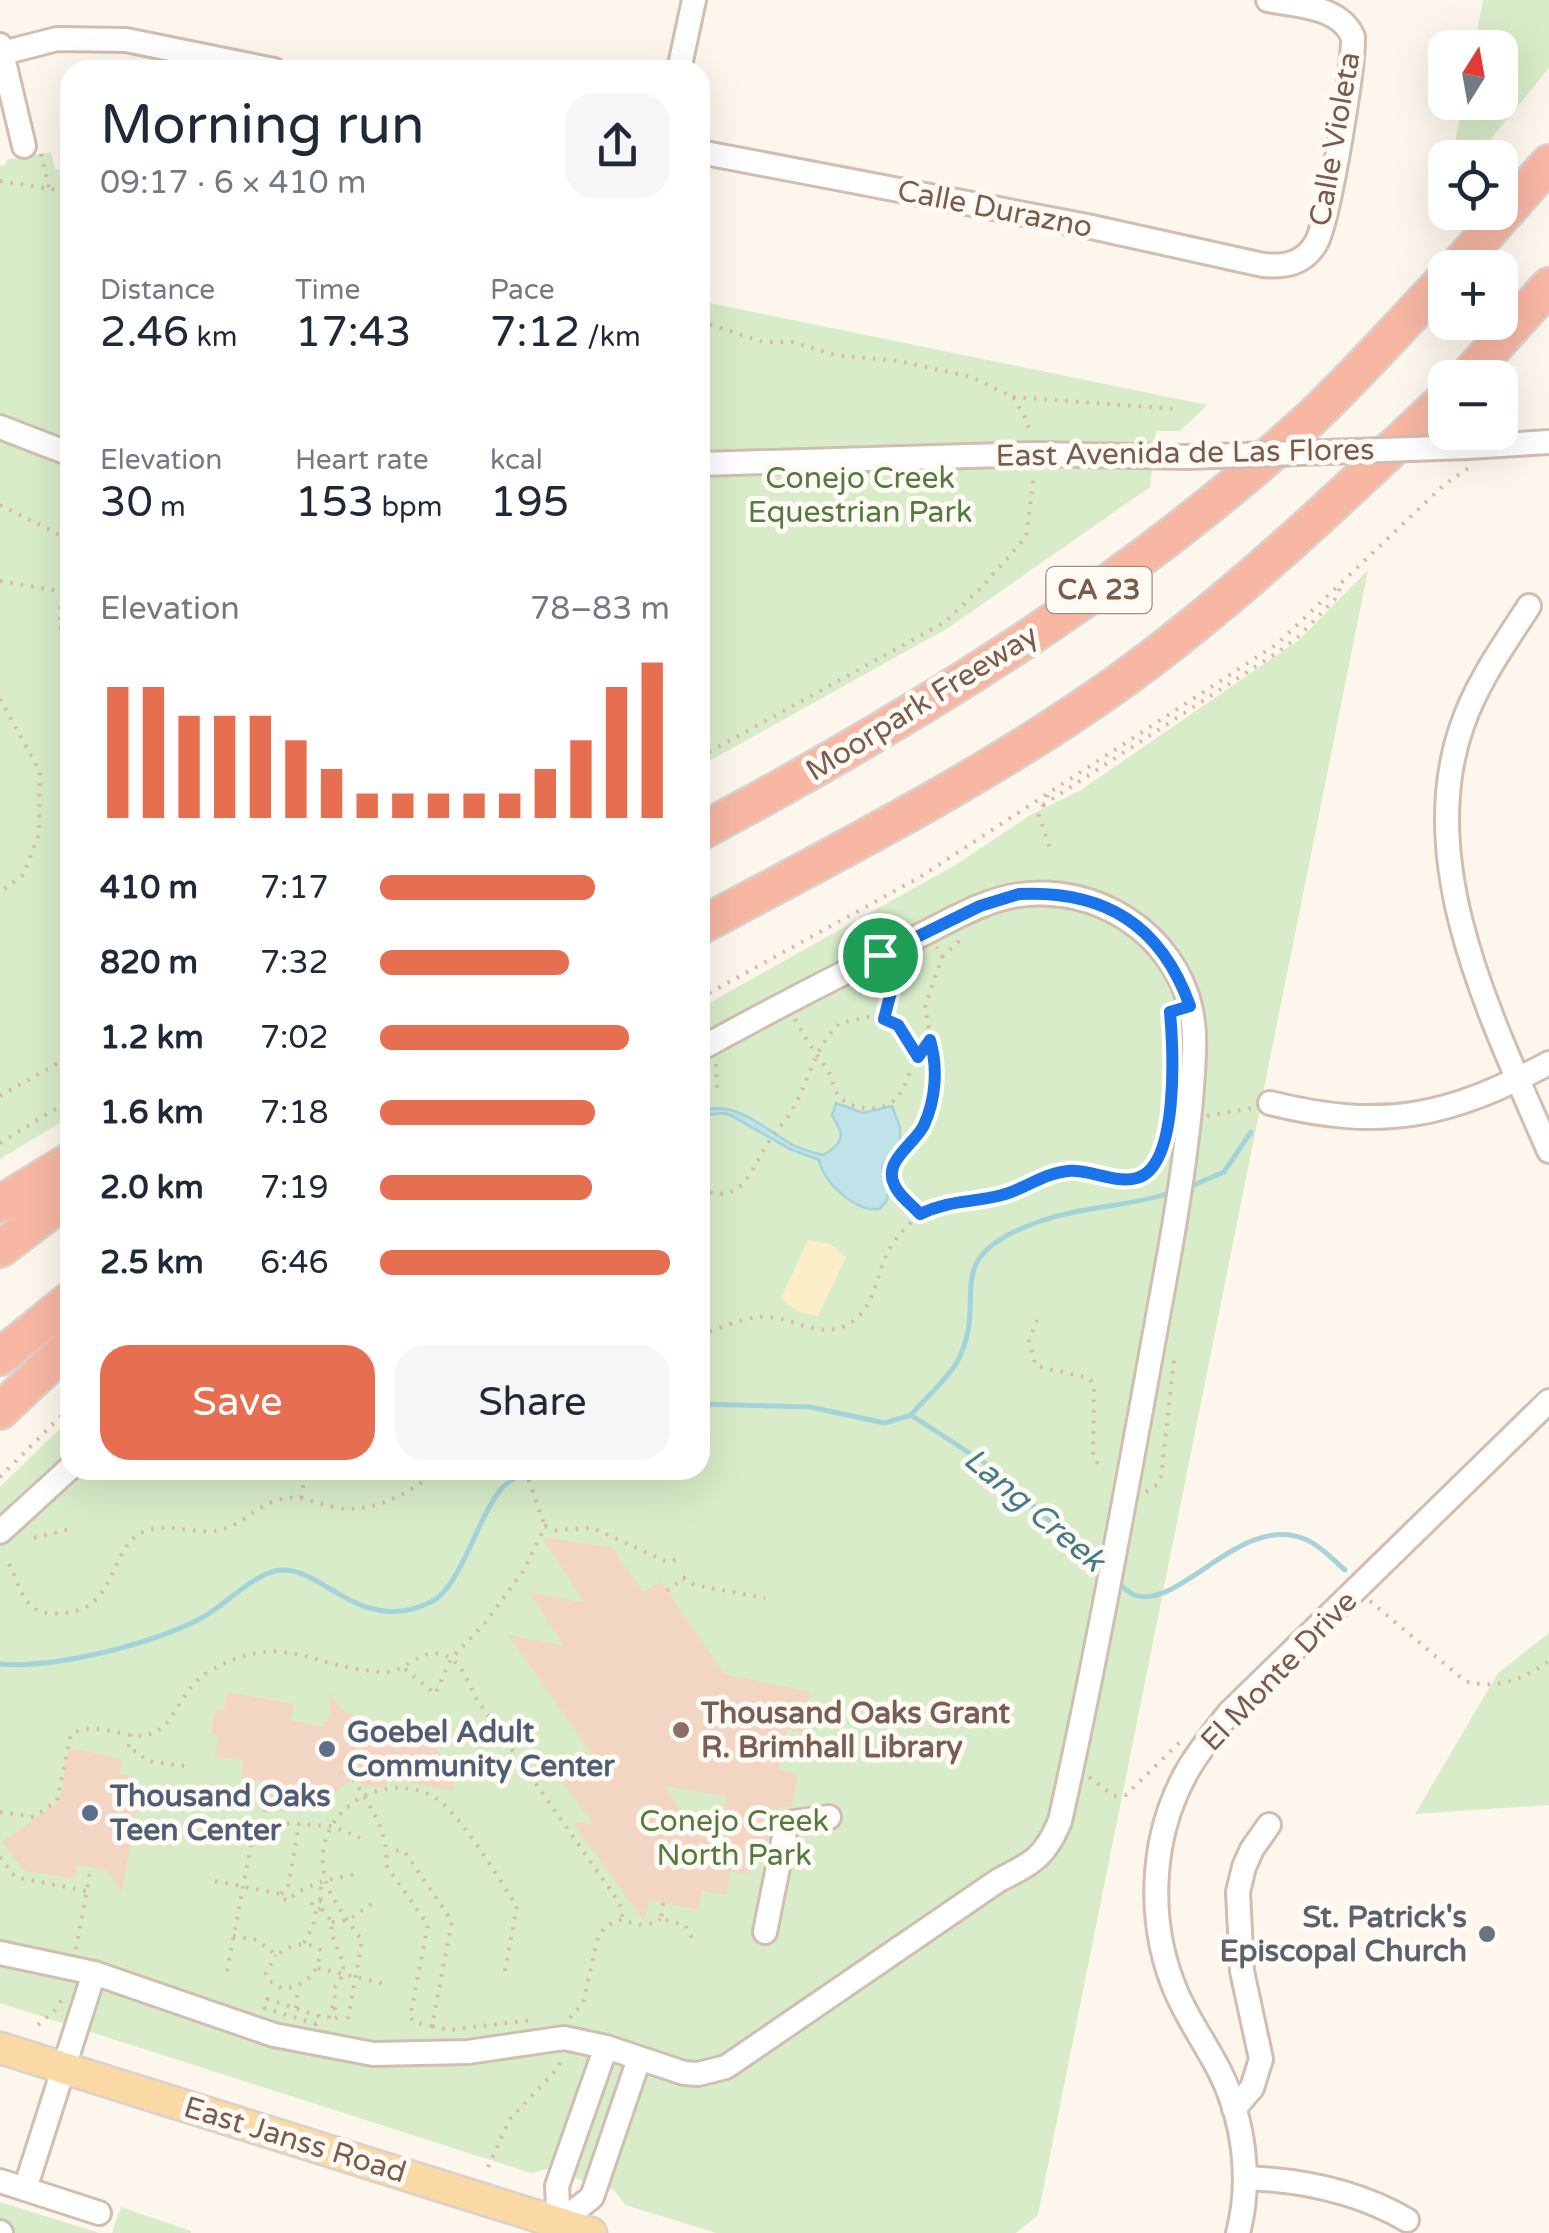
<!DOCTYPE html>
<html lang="en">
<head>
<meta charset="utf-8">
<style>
	body { margin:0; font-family:"Varela Round",sans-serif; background:#f6f6f7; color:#1f2937; height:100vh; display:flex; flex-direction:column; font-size:38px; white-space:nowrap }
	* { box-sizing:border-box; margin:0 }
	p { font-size:32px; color:#747a83 }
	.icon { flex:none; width:55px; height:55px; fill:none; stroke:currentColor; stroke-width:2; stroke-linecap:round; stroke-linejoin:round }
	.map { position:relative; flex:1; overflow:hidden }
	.side { position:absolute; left:60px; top:60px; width:650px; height:1420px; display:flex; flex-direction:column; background:#fff; border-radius:30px; box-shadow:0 10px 40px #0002 }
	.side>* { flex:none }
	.needle { width:65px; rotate:11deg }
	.fabs { position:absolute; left:1428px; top:30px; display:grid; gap:20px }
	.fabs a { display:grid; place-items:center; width:90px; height:90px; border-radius:20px; background:#fff; box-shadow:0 10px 40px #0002; font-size:50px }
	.pin { position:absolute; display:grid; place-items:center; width:85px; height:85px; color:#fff; margin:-42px; border:5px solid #fff; border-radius:50%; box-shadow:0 2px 10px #0007 }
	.round { display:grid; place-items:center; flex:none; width:105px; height:105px; border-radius:30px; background:#f6f6f7 }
	.overview { display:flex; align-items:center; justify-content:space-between; height:170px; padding:0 40px }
	h1 { font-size:55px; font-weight:600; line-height:75px }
	.stats { display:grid; grid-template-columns:repeat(3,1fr); gap:15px; height:170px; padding:10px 40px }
	.stats div { display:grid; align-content:center }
	.stats b { font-size:42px; font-weight:600 }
	.stats small { font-size:28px; font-weight:400 }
	.stats p { font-size:28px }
	.chart { height:280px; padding:20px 40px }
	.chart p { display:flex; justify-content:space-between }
	.chart svg { width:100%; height:180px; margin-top:10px; stroke:#e76f51; stroke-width:6 }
	.action { display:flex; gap:20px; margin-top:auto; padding:20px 40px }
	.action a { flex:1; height:115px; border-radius:30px; background:#e76f51; color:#fff; font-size:40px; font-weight:600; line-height:115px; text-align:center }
	.action a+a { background:#f6f6f7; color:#1f2937 }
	ul { padding:0 40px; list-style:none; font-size:32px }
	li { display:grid; grid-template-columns:160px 120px 1fr; align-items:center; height:75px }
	li i { height:25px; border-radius:12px; background:#e76f51 }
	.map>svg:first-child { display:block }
</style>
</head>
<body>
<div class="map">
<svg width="1549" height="2233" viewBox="0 0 1549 2233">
	<rect width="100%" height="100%" fill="#fdf6ec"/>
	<g fill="#d8ecc9">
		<polygon points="1483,0 1549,0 1549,68 1476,157 1452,157 1463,103 1500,102 1500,48 1474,47"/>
		<polygon points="51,152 55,169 70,172 70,1117 0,1159 0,165 4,166 7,160"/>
		<polygon points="700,301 1207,405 1180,431 1156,431 1150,487 948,628 700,766"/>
		<polygon points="1368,570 1038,2215 1016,2233 716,2233 625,2205 614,2190 547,2169 531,2173 0,2003 0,1487 70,1419 70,1470 700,1470 700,1008 957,864 1032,814 1081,790 1299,640"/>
		<polygon points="1549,1633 1549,1805 1415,1814 1498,1673"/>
		<polygon points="0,2202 99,2233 0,2233"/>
		<polygon points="121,2207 191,2231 191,2233 112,2233"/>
	</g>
	<polygon fill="#fcefc7" points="808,1240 830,1244 846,1257 818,1316 798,1312 781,1298"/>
	<path fill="#bfe3e8" stroke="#a5d3da" stroke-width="2.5" d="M836,1103L863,1113L892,1106L900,1127V1141C885,1167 875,1157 889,1191L886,1202L879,1209C855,1212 823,1182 819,1160L790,1149L730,1115L722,1113L700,1116V1111C736,1099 764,1129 793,1145C803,1150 813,1152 823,1155C845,1143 845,1134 832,1116Z"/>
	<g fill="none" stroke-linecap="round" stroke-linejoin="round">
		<g stroke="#a5d3da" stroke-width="5">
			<polyline points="1189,1187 1224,1172 1251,1132"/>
			<polyline points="700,1404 810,1407 885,1423 911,1415 997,1471 1102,1571"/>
			<path d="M911,1415C925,1398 946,1381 957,1362C992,1298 933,1259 1038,1222C1081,1206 1130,1207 1173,1192"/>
			<path d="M1115,1581C1121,1585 1128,1592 1134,1595C1181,1611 1242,1510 1307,1540C1321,1546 1333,1560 1345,1570"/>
			<path d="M0,1664C55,1669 157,1643 205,1616C227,1603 251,1577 275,1571C319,1560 358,1638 431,1602C461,1588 478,1514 503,1487C510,1480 520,1475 528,1470"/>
		</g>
	</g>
	<g fill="#f3d5c3" fill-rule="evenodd">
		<path d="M542,1537L612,1548L643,1592L661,1582L724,1674L810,1692L802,1732L787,1729L779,1770L798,1774L792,1807L781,1808L773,1819L764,1858L751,1855L747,1875L730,1871L726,1895L702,1890L698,1910L649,1900L644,1921L572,1821L594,1825L542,1753L599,1764L508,1635L564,1646L529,1592L585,1603ZM664,1785L726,1797L722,1825L685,1818Z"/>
		<polygon points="227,1692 294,1704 290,1720 323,1727 331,1714 328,1693 344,1712 352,1713 351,1717 391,1725 399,1736 432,1743 455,1776 452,1791 388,1778 385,1788 369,1786 365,1789 356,1777 320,1803 319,1810 277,1811 277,1802 268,1800 270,1789 260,1787 261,1781 241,1777 244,1761 215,1756 219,1736 211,1734 216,1709 224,1710"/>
		<polygon points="74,1749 122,1759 120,1773 132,1776 140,1787 122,1892 107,1870 77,1865 74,1879 23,1870 2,1842 59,1802 68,1753"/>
	</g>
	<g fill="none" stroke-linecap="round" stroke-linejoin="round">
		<defs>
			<g id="minor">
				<polyline points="0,45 24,146"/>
				<polyline points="3,53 57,39 126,40 274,70"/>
				<polyline points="679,70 694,0"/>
				<path d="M700,152L1087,226L1263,265C1285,267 1304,264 1316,243C1329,220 1354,66 1353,37C1340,6 1297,6 1268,0"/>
				<polyline points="0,427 70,454"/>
				<polyline points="1468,447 1549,442"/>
				<polyline points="700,464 1035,454 1186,457"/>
				<path d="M1529,606C1504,645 1477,682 1462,726C1413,866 1494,1023 1549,1151"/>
				<path d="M1270,1103C1383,1131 1448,1117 1549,1063"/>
				<polyline points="0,1532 70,1468"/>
				<polyline points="765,1932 786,1827 794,1822 829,1817"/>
				<polyline points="0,1953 94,1973"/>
				<polyline points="1234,2109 1252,2088 1261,2059 1242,1971 1238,1892 1244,1867 1252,1849 1269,1825"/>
				<path d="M1245,2178C1303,2180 1357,2191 1407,2220"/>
				<path d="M0,2181L25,2189L94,1973L274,2035L373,2054L468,2052L564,2038L606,2047L684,2073L698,2074L726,2067L999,1880C1033,1863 1045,1857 1060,1821C1099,1646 1130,1470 1162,1294C1174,1230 1185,1165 1191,1100C1193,1071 1197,1038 1191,1010C1174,933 1096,884 1019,895C983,900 948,922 915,938C842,973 771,1010 700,1049"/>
				<polyline points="25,2189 99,2213"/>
				<polyline points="559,2223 557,2186 606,2047"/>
				<polyline points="0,2232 1,2233"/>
				<polyline points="554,2233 559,2223 592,2197 639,2059"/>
				<path d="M1238,2233C1252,2180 1244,2119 1219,2070C1206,2045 1190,2022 1178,1996C1147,1927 1149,1842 1185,1775C1197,1752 1214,1733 1229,1713L1549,1401"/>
			</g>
			<polyline id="major" points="0,2048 591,2233"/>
			<g id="highway">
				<polyline points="1456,268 1549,163"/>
				<polyline points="1466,378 1549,286"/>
				<path d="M700,832C917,716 1126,587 1308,421C1356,376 1400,326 1445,279"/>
				<path d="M700,926C844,849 992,774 1125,678C1240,594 1342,496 1445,399"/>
				<polyline points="0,1204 70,1161"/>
				<polyline points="0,1249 70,1196"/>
				<polyline points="0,1357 70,1300"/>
				<polyline points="0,1411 70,1345"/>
			</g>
		</defs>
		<use href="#minor" stroke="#d1beb0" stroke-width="28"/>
		<use href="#major" stroke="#dad1cd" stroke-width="35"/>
		<use href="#highway" stroke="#dad1cd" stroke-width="40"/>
		<g stroke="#d9b8a5" stroke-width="4" stroke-dasharray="2.5 8" stroke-linecap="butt">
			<polyline points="41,154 49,188"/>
			<polyline points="0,181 70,192"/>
			<polyline points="700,321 763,342 793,342 834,355 899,361 971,377 1013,397 1026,419 1030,433"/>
			<polyline points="1013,397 1176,409"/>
			<polyline points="0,505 70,540"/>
			<path d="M70,566C59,596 54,626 70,655"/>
			<polyline points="0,581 59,591"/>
			<polyline points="0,699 40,772 39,834 23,875 0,892"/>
			<polyline points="700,757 945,622 981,588 1026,537 1034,474"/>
			<polyline points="1048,795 1039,815 1051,852"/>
			<polyline points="1043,805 1278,652 1298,637 1337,597 1340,588"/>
			<polyline points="942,957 960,940"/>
			<polyline points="700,998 920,877 1277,644 1445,484 1470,467"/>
			<polyline points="885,1017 892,993 888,973"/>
			<path d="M795,1019C805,1038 813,1050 825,1066C832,1074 832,1087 838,1095C850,1111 882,1113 896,1099C906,1089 909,1069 918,1057"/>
			<polyline points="716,1064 717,1089"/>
			<polyline points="0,1096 70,1056"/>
			<polyline points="1207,1116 1252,1108"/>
			<polyline points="0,1143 70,1100"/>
			<path d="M700,1189C743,1207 750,1170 768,1143C776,1130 788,1119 795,1105C810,1076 816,1045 840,1023L873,1016L898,1025L918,1057L930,1040"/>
			<polyline points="920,1214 894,1185 891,1172 895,1160 911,1146 924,1125 933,1097 936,1067 925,1007 942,957 937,947"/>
			<polyline points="1037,1320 1029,1341 1036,1366 1089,1378 1094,1385 1093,1457 1100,1466"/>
			<path d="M700,1335C719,1329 739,1319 758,1317C792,1314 821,1344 853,1321C875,1305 876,1276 887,1254C900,1227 927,1205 957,1201C974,1198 992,1199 1009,1193C1029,1186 1046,1174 1066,1171C1090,1168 1118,1186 1141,1176C1156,1169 1161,1154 1164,1139"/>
			<polyline points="525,1470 545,1526"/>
			<polyline points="0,1477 70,1407"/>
			<polyline points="1146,1492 1157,1485 1161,1477 1174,1360"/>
			<polyline points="301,1498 305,1477 325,1470"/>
			<polyline points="34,1538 74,1528"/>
			<path d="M9,1564C24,1593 23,1618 65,1613C123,1607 106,1539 152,1529C175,1524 197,1535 220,1530C243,1525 259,1504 281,1499C300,1494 316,1504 334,1507C373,1515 409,1493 438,1470"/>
			<polyline points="683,1578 694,1585 765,1598"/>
			<polyline points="667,1591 690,1573"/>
			<path d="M1370,1601L1465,1681C1499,1690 1521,1680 1549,1661"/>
			<polyline points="405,1669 435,1694 451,1659 485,1623 524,1570 545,1526 556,1530 593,1528 667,1562 679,1559"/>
			<polyline points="131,1734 128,1749 138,1752 147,1761 185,1766"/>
			<polyline points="1089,1777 1114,1796 1126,1795 1181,1741"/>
			<path d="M353,1779C369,1804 390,1834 386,1865L428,1925L410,2017L414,2022L432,2026L452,1921L404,1851L388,1850"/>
			<path d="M0,1812L34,1817L57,1801L71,1734C98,1719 130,1743 153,1733C176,1724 180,1689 208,1672C285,1627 312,1670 385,1672C406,1672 419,1649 441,1654C463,1660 467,1683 477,1700L614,1895L622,1909V1919"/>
			<polyline points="224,1820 332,1826 360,1838"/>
			<polyline points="263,1822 269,1788"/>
			<polyline points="0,1857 15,1877 86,1891"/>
			<path d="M215,1881L281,1894L282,1898L288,1901C304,1883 332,1879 357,1874"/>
			<polyline points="281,1894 288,1888 299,1824"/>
			<polyline points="320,1900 321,1881"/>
			<polyline points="663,1903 661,1919 685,1925 695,1943"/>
			<path d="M322,1909L332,1922C327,1948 358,1962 334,1988C337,2002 331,2006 329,2018L333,2021L338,2016L334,2007"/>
			<polyline points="332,1922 348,1920 373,1903"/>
			<path d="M233,1936L257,1940L276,1955C291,1946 305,1939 320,1950C320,1973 305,1986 283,1989L268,1980L266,1973L276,1955"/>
			<polyline points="304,1943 313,1926 316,1911 312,1904 317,1899 322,1902 323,1907 316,1911"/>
			<polyline points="76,1949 91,1867"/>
			<polyline points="318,1968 385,1984"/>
			<polyline points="227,1971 255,1824"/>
			<polygon points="267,1999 319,2016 316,2024 264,2008"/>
			<polyline points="296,2008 298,1988"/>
			<path d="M570,2018L583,2003L598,1937L606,1926L622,1919C636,1925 647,1928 661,1919"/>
			<path d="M348,2019L362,1941C347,1918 326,1896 323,1867C317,1809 384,1769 434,1797C461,1813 498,1879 517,1906L504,1976"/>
			<polyline points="38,2025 55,2010 64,1996"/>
			<polyline points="432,2026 449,2030 531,2020"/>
			<polyline points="488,2167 510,2119 558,2068 562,2057"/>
		</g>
		<use href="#minor" stroke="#fff" stroke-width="22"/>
		<use href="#major" stroke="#fbd9a5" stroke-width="30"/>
		<use href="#highway" stroke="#f7b7a3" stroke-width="35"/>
		<defs>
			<polyline id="minor-bridge" points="1186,457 1468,447"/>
		</defs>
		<use href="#minor-bridge" stroke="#d1beb0" stroke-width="28" stroke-linecap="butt"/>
		<use href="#minor-bridge" stroke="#fff" stroke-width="22"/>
	</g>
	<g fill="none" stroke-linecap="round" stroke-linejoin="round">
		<defs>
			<path id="route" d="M1019,894C1105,890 1161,925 1190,1006L1170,1012C1173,1047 1180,1166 1137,1178C1115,1184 1090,1169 1068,1171C1044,1173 1025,1189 1002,1195C972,1203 949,1200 920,1214C912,1205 898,1195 894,1184C883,1161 915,1144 924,1125C936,1099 938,1067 930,1040L918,1057L898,1025L884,1019L892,988L880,955L980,906Z"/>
		</defs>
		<use href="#route" stroke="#fff" stroke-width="20"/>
		<use href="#route" stroke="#1a73e8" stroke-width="12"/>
	</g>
	<circle fill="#8d6e63" stroke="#fffaf3" stroke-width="4" cx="681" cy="1730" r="10"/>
	<g fill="#5c6f8a" stroke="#fffaf3" stroke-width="4">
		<circle cx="327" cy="1749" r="10"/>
		<circle cx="90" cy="1813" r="10"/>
	</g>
	<circle fill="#6b7280" stroke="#fffaf3" stroke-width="4" cx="1487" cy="1934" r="10"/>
	<g text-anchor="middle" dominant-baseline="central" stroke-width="10" stroke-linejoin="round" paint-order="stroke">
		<rect fill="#fffaf3" stroke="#a28b7f" stroke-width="2.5" x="1046.5" y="567" width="105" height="46" rx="8"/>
		<g font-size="28" font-weight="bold" fill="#7a5c4d">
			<text x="1099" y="590">CA 23</text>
		</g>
		<g font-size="30" fill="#7a5c4d" stroke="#fffaf3">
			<text transform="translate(1335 139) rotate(-80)">Calle Violeta</text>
			<text transform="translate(995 209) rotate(11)">Calle Durazno</text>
			<text transform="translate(1185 453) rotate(-1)">East Avenida de Las Flores</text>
			<text transform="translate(922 703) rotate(-32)">Moorpark Freeway</text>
			<text transform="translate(1279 1671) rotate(-46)">El Monte Drive</text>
			<text transform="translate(295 2140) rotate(17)">East Janss Road</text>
		</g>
		<g font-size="30" fill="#537a41" stroke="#fffaf3">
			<text x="860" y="478">Conejo Creek<tspan x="860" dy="34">Equestrian Park</tspan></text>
			<text x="734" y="1821">Conejo Creek<tspan x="734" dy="34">North Park</tspan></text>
		</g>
		<g font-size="30" font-weight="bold" fill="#785e54" stroke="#fffaf3" text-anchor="start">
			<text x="701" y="1713">Thousand Oaks Grant<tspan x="701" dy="34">R. Brimhall Library</tspan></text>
		</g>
		<g font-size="30" font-weight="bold" fill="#4e5e75" stroke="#fffaf3" text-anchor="start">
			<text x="347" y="1732">Goebel Adult<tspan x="347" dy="34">Community Center</tspan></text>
			<text x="110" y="1796">Thousand Oaks<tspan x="110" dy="34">Teen Center</tspan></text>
		</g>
		<g font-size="30" font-weight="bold" fill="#5b616d" stroke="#fffaf3" text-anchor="end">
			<text x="1467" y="1917">St. Patrick's<tspan x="1467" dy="34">Episcopal Church</tspan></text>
		</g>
		<g font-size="32" font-style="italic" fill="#437c86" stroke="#fffaf3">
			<text transform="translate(1034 1510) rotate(40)">Lang Creek</text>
		</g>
	</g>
</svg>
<div class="fabs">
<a><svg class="needle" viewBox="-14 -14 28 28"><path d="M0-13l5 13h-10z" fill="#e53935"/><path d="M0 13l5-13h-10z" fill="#747a83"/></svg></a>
<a><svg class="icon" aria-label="locate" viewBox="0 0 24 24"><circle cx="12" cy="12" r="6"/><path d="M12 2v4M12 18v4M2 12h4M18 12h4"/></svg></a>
<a>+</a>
<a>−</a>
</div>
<div class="pin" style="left:880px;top:955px;background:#1e9e55"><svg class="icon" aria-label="arrive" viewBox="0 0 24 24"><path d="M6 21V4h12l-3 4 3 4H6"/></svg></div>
<section class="side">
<div class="overview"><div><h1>Morning run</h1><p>09:17 · 6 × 410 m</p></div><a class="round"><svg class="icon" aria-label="share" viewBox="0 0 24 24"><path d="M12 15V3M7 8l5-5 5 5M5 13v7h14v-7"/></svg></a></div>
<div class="stats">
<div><p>Distance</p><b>2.46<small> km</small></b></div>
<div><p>Time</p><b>17:43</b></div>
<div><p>Pace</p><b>7:12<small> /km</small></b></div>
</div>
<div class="stats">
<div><p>Elevation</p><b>30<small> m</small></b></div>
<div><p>Heart rate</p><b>153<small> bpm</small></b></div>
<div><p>kcal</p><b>195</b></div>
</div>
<div class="chart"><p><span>Elevation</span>78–83 m</p>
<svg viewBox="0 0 160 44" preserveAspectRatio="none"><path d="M5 44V12M15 44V12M25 44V19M35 44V19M45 44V19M55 44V25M65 44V32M75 44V38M85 44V38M95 44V38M105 44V38M115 44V38M125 44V32M135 44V25M145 44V12M155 44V6"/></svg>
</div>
<ul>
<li><b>410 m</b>7:17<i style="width:74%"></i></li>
<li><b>820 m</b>7:32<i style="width:65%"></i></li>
<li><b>1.2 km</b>7:02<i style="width:86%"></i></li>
<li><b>1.6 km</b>7:18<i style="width:74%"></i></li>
<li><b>2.0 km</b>7:19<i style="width:73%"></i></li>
<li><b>2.5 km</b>6:46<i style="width:100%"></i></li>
</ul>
<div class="action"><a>Save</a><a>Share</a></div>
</section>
</div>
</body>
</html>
